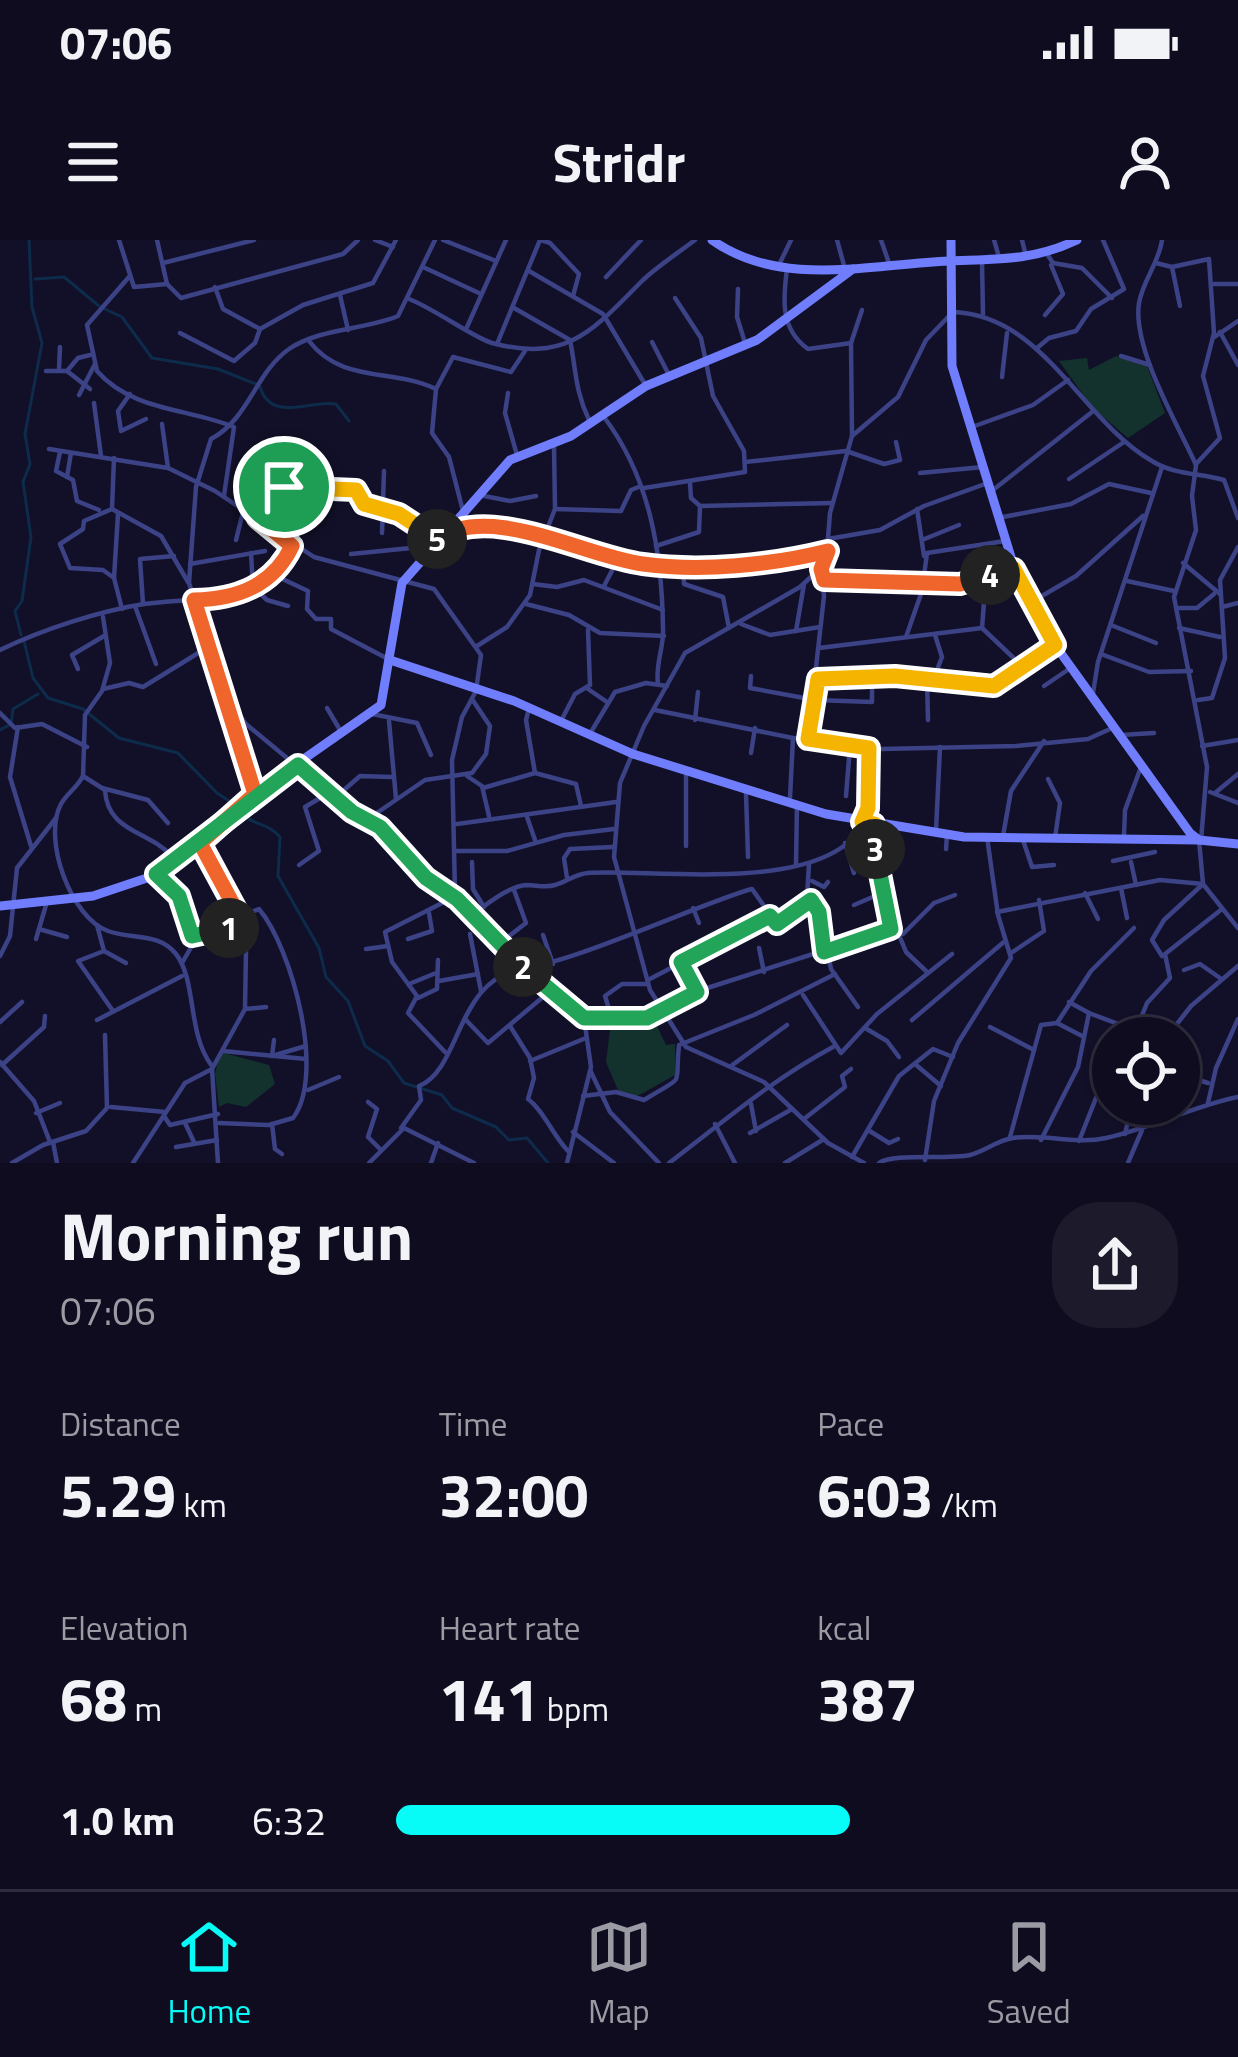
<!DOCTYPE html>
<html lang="en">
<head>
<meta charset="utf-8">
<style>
	body { margin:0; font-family:"Titillium Web",sans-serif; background:#1c1a2b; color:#f1f3f6; height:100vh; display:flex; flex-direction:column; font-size:45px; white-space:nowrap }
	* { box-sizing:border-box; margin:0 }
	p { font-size:39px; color:#9b9ba4 }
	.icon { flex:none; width:66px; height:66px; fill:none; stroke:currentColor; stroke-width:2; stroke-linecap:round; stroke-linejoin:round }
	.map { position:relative; height:923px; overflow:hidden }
	.sheet { display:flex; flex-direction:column; background:#0e0c1e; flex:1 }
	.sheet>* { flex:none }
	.buttons { position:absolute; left:1092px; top:777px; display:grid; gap:24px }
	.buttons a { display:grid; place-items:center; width:108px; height:108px; border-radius:50%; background:#0e0c1e; box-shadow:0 3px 9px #0004,0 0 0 3px #2e2c3c; font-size:60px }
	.pin { position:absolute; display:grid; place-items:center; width:102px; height:102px; color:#fff; margin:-51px; border:6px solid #fff; border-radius:50%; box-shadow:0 3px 12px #0007 }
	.km { position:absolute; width:60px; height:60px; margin:-30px; border-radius:50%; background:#222; color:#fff; font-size:33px; line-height:60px; text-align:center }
	.round { display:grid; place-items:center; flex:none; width:126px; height:126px; border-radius:48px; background:#1c1a2b }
	.overview { display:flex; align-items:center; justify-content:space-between; height:204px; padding:0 60px }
	h1 { font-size:66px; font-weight:700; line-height:90px }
	.figures { display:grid; grid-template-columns:repeat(3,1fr); gap:18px; height:204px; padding:12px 60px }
	.figures div { display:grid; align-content:center }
	.figures b { font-size:60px; font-weight:700 }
	.figures small { font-size:33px; font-weight:400 }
	.figures p { font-size:33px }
	ul { padding:0 60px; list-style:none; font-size:39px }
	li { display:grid; grid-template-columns:192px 144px 1fr; align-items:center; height:90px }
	li i { height:30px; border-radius:15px; background:#07fcf8 }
	.status { display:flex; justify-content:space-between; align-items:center; height:84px; padding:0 60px; background:#0e0c1e; direction:ltr }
	.status svg { height:33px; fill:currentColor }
	header { display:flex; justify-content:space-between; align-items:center; height:156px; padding:0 60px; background:#0e0c1e; font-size:54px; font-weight:700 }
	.menu { display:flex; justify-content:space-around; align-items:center; height:168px; border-top:3px solid #2e2c3c; background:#0e0c1e; font-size:33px; color:#9b9ba4 }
	.menu a { display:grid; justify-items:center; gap:6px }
	.menu .selected { color:#07fcf8 }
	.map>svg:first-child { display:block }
</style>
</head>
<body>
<div class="status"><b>07:06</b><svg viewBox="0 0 49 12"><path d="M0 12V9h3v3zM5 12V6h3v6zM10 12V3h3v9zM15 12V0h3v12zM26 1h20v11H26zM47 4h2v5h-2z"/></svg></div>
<header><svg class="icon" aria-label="menu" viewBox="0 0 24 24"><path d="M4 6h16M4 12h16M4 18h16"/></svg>Stridr<svg class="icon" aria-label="person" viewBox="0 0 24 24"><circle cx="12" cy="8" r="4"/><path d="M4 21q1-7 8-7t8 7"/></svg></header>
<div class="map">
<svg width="1238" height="923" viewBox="0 0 1238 923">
	<rect width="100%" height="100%" fill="#121028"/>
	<g fill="#13322e">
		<polygon points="1116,116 1147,126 1165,173 1128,198 1092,167 1059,121 1087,118 1089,130"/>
		<polygon points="611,782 655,782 666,805 675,804 675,835 634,858 618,850 606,822"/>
		<polygon points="220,812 269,825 275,844 246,867 227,863 219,867 215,834"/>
	</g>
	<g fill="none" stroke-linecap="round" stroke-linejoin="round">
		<g stroke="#0d2b4a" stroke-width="3">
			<polyline points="35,39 64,37 99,66"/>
			<polyline points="105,69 122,77 152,118 218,129 256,144"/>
			<path d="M260,147C272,184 311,159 336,164L349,181"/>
			<polyline points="21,395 15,371 22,361 31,297 23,242 30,224 25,194 42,103 32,67 29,0"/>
			<polyline points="24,401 33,438 48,458 83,469 119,498 178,513 217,553 237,566"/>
			<polyline points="0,490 11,484 13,469 38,454"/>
			<path d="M242,573C251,585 269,583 280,597L278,636L319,708L326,737L348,761L365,806L388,821L404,843L442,855L452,868L496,887L509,900L527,898L548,923"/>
		</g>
		<g stroke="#3c4286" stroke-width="4.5">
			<polyline points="119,0 134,47 167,44"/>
			<polyline points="157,0 167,44 181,58 343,14 358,0"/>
			<polyline points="375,0 393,7"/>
			<path d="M435,0L398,76C365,90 320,88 289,109C255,133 249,179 211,199L196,247L189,343L226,457L246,484L352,572L380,588L426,638L457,659"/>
			<polyline points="443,0 496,21"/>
			<polyline points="541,0 550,3 579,34 573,56"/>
			<polyline points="837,0 845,29"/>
			<polyline points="881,0 889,23"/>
			<polyline points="994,0 999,17"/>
			<polyline points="1022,0 1025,12"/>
			<path d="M1162,0C1159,23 1143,40 1139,63C1132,108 1178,185 1196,225L1192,256L1196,290L1174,357L1207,527L1201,601"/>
			<polyline points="1047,14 1053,23 1082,28 1112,58"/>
			<polyline points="982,22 983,74"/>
			<polyline points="163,23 254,0"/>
			<polyline points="1156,23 1172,27 1209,19 1214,93 1203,136 1220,198 1196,224"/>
			<polyline points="423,27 481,54"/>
			<polyline points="778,27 791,0"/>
			<polyline points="1172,27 1180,66"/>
			<path d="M787,29C783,59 780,89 808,109L851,103"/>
			<polyline points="529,31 603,74 646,146"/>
			<path d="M129,37L87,85L97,131C132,171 187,168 234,187L224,256"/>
			<polyline points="606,37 641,0"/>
			<polyline points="1214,44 1238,44"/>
			<polyline points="215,47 223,69 260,89 303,65 373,43 396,0"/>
			<polyline points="738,49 737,77 746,106"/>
			<polyline points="340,55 348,90"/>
			<path d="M409,59C435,69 472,97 492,103C568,123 593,90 643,40C659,25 678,13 695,0"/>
			<path d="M514,68L570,100C576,129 575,151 589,180"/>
			<path d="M954,72C1044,76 1080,179 1152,221C1174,235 1200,233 1224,240L1238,278"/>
			<polyline points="1045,75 1063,54 1051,25"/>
			<polyline points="467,87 506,0"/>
			<polyline points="1220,92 1238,125"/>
			<polyline points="180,93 234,121 255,103 260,89"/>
			<polyline points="1213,98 1238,81"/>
			<path d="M309,101C342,144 393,128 436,149"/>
			<polyline points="652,102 669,135"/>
			<polyline points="497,104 540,0"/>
			<polyline points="1037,108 1049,98 1076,91 1091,69 1124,49 1103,0"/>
			<polyline points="1121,116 1150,125"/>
			<polyline points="59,129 60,107"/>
			<polyline points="46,131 67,131 90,149"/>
			<polyline points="67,131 78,118 90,115"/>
			<polyline points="1002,137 1007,93"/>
			<polyline points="508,153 505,173 517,215"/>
			<polyline points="130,154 118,171 121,191 146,179"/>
			<polyline points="79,155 95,124"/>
			<polyline points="94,163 101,216"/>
			<path d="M604,177C650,238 662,312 663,389C664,408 655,424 658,444"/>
			<polyline points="162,184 168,228"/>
			<polyline points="972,187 1033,165 1068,140"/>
			<polyline points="852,196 851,103 862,70"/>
			<polyline points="270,202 273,215 286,225 283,247"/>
			<path d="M49,209L168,228L215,251L314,317L434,349L481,415L476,451L462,477L452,520L455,653L521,726C548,734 708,660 752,649L777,684L811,660"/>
			<polyline points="60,212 56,231 73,240 77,261 99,270"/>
			<polyline points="114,218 112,269 161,296 188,342"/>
			<polyline points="245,222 256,243 269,248"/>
			<polyline points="745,222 846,211 884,224 900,220 896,202"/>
			<polyline points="920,233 983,227"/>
			<polyline points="67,237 71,213"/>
			<polyline points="1069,239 1124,202"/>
			<polyline points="644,248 745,232 744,211 713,156 701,98 675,58"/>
			<polyline points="993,250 1092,172"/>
			<polyline points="479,255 510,261 536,256"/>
			<polyline points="700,266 832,263"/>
			<polyline points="112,269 84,281 83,289 60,304 70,328 103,330 114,338"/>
			<polyline points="555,269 621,271 631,250 641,246"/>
			<polyline points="917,269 924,316"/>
			<polyline points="463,271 449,217 432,193 436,149 453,117 511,132 525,111"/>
			<polyline points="118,274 114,338 122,369"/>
			<polyline points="259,276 270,248 352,250 364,264 399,274 437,299"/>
			<polyline points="1003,277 1071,264 1109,244 1151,253"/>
			<polyline points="382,293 384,231"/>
			<polyline points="451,294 514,288 651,325 780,321 828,311"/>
			<polyline points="828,299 880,290 924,266 985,244"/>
			<polyline points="236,300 243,272"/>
			<polyline points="922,300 959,285"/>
			<polyline points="289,303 297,277"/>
			<polyline points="656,306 699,292 700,266 691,258 690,243"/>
			<polyline points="251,313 253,347 267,360 288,366"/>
			<polyline points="351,314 431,306"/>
			<polyline points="1183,323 1220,354"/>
			<polyline points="190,324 265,311"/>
			<polyline points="683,324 684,344 723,357 729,388"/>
			<polyline points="274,335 308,351 307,369 316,379 331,379 331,389 390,420"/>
			<polyline points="824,340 960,344 1014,330"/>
			<polyline points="1127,341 1174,351"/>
			<polyline points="533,344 557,347 584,340 663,370"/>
			<polyline points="962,345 984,362 982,388"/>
			<polyline points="604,346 618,319"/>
			<polyline points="1030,363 1076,336 1143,276"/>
			<polyline points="143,364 140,319 174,316"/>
			<polyline points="526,364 569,375 600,393 664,396"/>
			<polyline points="135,366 156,424"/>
			<polyline points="1222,367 1238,363"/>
			<polyline points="1176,368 1197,368 1214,354"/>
			<path d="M103,377L110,423L102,451L85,475L83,536L105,550C107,594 154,591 175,620"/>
			<polyline points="741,384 770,395 820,387"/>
			<polyline points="1111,385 1156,403"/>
			<polyline points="1179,388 1220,397"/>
			<polyline points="796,391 804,344"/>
			<polyline points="906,397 922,351 927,313 1005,301"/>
			<polyline points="477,406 507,387 530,355 539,310 555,269 554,206"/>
			<polyline points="819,408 982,388 1020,424"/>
			<path d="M0,410C41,390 99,371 144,364C202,356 262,367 292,306"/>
			<polyline points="1101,414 1149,432 1191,431"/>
			<polyline points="78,429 72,415 104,396"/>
			<polyline points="751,436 750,448 815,460 872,462 872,437"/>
			<polyline points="934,438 942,417 935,395"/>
			<polyline points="817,439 895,436 987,447 1000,444 1055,405"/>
			<polyline points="927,440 928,480"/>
			<polyline points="1044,446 1069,429"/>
			<polyline points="103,449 129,443 143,447 208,407"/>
			<polyline points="588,449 607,462"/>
			<polyline points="1093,453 1098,422 1162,227"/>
			<polyline points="1198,460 1212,458 1225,418 1220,340 1238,307"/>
			<polyline points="327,468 340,490"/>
			<polyline points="529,468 526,480 535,533"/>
			<polyline points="232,470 255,554"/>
			<polyline points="655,470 793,498 882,509 1016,506 1088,499 1110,489"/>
			<polyline points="0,473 15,488 42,484 87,507"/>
			<polyline points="372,474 417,483 431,515"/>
			<polyline points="562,479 575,454 590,445 588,390"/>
			<polyline points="695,480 698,452"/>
			<polyline points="389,481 396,559"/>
			<polyline points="18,487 10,537 31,606"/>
			<polyline points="591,492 615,452 646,443 667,446"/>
			<polyline points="1121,495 1154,493"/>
			<polyline points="808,499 824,356 821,329"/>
			<polyline points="1202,506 1238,500"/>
			<polyline points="751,513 755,488"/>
			<polyline points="686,534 686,606"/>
			<path d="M83,536C77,548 67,553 61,564C42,599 71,678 108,691C132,700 159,692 176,714C197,741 187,794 212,826"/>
			<polyline points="467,536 482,546 489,576"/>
			<polyline points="1048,539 1060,563 1055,598"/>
			<polyline points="102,548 148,560 168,583"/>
			<polyline points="483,548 535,533 576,544 581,566"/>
			<polyline points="1210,552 1238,563"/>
			<polyline points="746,553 748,617"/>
			<polyline points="1215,553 1238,534"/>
			<polyline points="846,556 850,506"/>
			<polyline points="336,557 360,536 391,537"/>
			<polyline points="790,558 793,498"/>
			<polyline points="527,577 535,600"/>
			<polyline points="368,579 425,540 472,533 486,514 490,486 472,459"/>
			<polyline points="457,584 616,562"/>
			<polyline points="874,585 879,639 893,692 903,694 934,663 955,655"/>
			<polyline points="936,591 940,507"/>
			<polyline points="1003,596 1011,551 1044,501"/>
			<polyline points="1124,596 1125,570 1141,527"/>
			<polyline points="1022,597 1032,627 1054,625"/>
			<polyline points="1199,600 1203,644 1238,688"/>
			<polyline points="200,603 234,660 246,709 245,769 212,829 218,923"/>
			<polyline points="845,603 854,633"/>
			<polyline points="946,609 947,594"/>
			<polyline points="456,611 507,611 564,595 614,589"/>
			<polyline points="1113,621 1155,612"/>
			<polyline points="472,622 473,649 484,667"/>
			<polyline points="1131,622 1136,645"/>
			<polyline points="796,624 797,564"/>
			<polyline points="809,624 807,657 819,672 831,729 858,767"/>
			<polyline points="299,625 319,611 305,567 330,552"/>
			<polyline points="156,635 179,656 192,696 242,687"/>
			<polyline points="567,638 564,618 570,609 613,607"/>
			<polyline points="812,641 824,647 828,642"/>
			<polyline points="1121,648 1127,678"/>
			<polyline points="1085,653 1098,679"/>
			<polyline points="854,665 882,653"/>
			<polyline points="693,668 699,683"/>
			<polyline points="997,672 1160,640 1203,644"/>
			<path d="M471,675C487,665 508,646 527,645C536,645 546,648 555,645C566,642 575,634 588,633C653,628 844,659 868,572C873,553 868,528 869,508"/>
			<polyline points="97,685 104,711 126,723"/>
			<polyline points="39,689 67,697"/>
			<polyline points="470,694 481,751"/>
			<polyline points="543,695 553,724"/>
			<polyline points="899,695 906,712 926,731"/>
			<polyline points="36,699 46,665"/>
			<polyline points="408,699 432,691 429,673"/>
			<polyline points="500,703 526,683 514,650"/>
			<polyline points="759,708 764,732"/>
			<polyline points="366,709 388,706"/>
			<polyline points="104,711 78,721 113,771"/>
			<polyline points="1011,713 1044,691 1039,660"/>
			<polyline points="0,716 10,696 17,628 56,578"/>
			<polyline points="1162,716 1152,700 1164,680 1203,644"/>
			<polyline points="681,722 697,752"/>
			<polyline points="182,723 197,697"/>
			<polyline points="1184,730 1200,724 1220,738"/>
			<polyline points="648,740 770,676"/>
			<polyline points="439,741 478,734"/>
			<polyline points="409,744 436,733"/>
			<polyline points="803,755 841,813 877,774 952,714"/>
			<polyline points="418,758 437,749 438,720"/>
			<polyline points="245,769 266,767"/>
			<polyline points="1089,773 1134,790"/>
			<polyline points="465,779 488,803 549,752"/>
			<polyline points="612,779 605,756 622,744 648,744"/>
			<polyline points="97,780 182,736"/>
			<polyline points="912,780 1005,701"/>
			<polyline points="0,782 22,762"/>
			<polyline points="1057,783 1084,797"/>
			<path d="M510,786L530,818L534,838L528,859C544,871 552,894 568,911"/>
			<polyline points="990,787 1034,810"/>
			<polyline points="865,788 887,801 899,817"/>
			<polyline points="1133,798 1147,763 1170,738 1165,714 1222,669"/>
			<polyline points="1166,798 1191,766 1238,726"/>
			<polyline points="223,811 306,819"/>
			<polyline points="445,812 408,773 417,756 392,722 385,692 452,658"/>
			<polyline points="272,816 306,806"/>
			<polyline points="272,816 274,800"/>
			<polyline points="530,821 586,798"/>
			<polyline points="0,822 34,861 50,902"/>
			<polyline points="915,824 941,846"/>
			<polyline points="2,825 44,787 45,776"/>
			<polyline points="731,826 787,785"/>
			<polyline points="591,832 610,872 659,923"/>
			<polyline points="1179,834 1208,843"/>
			<polyline points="308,850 339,837"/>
			<path d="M583,856L616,852L644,860C688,833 674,849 679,805L754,775L835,734"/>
			<polyline points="368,862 377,869 368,897 381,910"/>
			<polyline points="1208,863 1216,828 1238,779"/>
			<polyline points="751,864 756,891"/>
			<polyline points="111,867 165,872"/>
			<polyline points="36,873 60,863"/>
			<polyline points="164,876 170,885 218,874"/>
			<polyline points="804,879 845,847 842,836 851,829"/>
			<polyline points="185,883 194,902"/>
			<path d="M219,883L269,885L293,878C326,835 292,708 259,669L242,676"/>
			<polyline points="272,884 275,909 282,914"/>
			<polyline points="715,884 735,923"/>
			<path d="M401,888L421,860L419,846C462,829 455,738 525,728L564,767L584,778H647L701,750L891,689"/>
			<polyline points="868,890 889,903 898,899"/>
			<polyline points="573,892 614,923"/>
			<polyline points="750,893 792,869"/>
			<polyline points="1125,894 1132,864"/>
			<polyline points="1010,897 1041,785 1057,783 1091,731 1134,688"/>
			<polyline points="1041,900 1078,827 1089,773 1069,762"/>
			<polyline points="1079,901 1098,853 1113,831"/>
			<polyline points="53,902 57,923"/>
			<polyline points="176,907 217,900"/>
			<polyline points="852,917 899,836 933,809 953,817"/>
			<polyline points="925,920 934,861 958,803 1011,718 998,675 987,597"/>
			<polyline points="12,923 43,905 86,891 107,868 105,795"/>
			<polyline points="133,923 185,843 212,829"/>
			<polyline points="369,923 404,888 474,923"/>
			<polyline points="431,923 438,903"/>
			<polyline points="567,923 591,827 584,778"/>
			<path d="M669,923C723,882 773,839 833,807"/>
			<polyline points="785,923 824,899"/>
			<polyline points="864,923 828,903 764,842 686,807 650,750 614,617 620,543 644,486 685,413 800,347 826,323 830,273 852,196 898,157 926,100 950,75"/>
			<path d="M879,923C894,913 946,920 970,915C985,911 998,900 1013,898C1043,893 1074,905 1106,898C1152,888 1193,866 1238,857"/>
			<polyline points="1128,923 1142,890"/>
		</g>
		<g stroke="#707dfd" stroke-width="9">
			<path d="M712,0C781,49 871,24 949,21C996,19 1033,21 1077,0"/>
			<polyline points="951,0 952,126 1019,343 1055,405 1190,593 1199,600 1238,604"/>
			<polyline points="390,420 514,461 633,514 826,574 964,597 1199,600"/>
			<polyline points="0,666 93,656 156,635 221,588 268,544 381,465 402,343 510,220 571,196 646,146 757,100 853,29"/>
		</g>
	</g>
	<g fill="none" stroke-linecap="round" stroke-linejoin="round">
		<defs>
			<path id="split-1" d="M229,688L243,687L240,677L200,603L255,554L194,360C237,359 273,346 292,306L258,278L269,248L284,247"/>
			<polyline id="split-2" points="229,688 192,696 179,656 156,634 298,525 352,572 380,587 426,638 457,659 523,727"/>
			<polyline id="split-3" points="523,727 584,778 647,778 697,752 681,722 770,676 777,684 811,660 819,672 824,712 891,689 875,609"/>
			<polyline id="split-4" points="875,609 874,584 862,582 868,568 869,508 808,499 818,439 895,436 994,446 1055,405 1014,329 990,335"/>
			<path id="split-5" d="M437,299C491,262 586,317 643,324C701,332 772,325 828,311L821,329L824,340L960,344L990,335"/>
			<polyline id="split-6" points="284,247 356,250 364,264 399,274 437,299"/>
		</defs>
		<use href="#split-1" stroke="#fff" stroke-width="24"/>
		<use href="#split-2" stroke="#fff" stroke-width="24"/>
		<use href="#split-3" stroke="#fff" stroke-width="24"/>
		<use href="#split-4" stroke="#fff" stroke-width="24"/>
		<use href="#split-5" stroke="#fff" stroke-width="24"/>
		<use href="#split-6" stroke="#fff" stroke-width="24"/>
		<use href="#split-1" stroke="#f0652b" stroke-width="15"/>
		<use href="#split-2" stroke="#22a559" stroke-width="15"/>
		<use href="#split-3" stroke="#22a559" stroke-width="15"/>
		<use href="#split-4" stroke="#f5b400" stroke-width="15"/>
		<use href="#split-5" stroke="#f0652b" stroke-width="15"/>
		<use href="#split-6" stroke="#f5b400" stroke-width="15"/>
	</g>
</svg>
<div class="buttons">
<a><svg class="icon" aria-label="locate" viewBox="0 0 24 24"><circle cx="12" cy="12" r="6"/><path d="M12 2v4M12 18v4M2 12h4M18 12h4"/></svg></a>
</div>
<div class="pin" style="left:284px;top:247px;background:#1e9e55"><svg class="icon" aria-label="arrive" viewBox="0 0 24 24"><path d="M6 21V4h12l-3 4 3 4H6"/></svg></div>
<b class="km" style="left:229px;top:688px">1</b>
<b class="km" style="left:523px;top:727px">2</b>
<b class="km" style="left:875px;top:609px">3</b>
<b class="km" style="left:990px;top:335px">4</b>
<b class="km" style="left:437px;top:299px">5</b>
</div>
<section class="sheet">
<div class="overview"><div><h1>Morning run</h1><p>07:06</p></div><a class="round"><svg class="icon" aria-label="share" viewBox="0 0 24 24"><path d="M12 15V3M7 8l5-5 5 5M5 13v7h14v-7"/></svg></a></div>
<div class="figures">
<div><p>Distance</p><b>5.29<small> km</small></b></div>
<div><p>Time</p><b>32:00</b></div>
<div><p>Pace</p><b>6:03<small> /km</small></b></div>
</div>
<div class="figures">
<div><p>Elevation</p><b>68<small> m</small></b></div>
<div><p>Heart rate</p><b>141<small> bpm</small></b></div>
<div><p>kcal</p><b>387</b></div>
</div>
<ul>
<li><b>1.0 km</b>6:32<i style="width:58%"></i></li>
</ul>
</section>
<nav class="menu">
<a class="selected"><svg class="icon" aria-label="home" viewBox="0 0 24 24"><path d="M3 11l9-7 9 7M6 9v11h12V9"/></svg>Home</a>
<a><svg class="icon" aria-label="map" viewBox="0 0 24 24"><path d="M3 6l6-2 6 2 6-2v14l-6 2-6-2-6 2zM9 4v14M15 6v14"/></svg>Map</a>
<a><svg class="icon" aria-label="saved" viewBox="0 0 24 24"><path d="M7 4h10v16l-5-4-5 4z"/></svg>Saved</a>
</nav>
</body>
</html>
